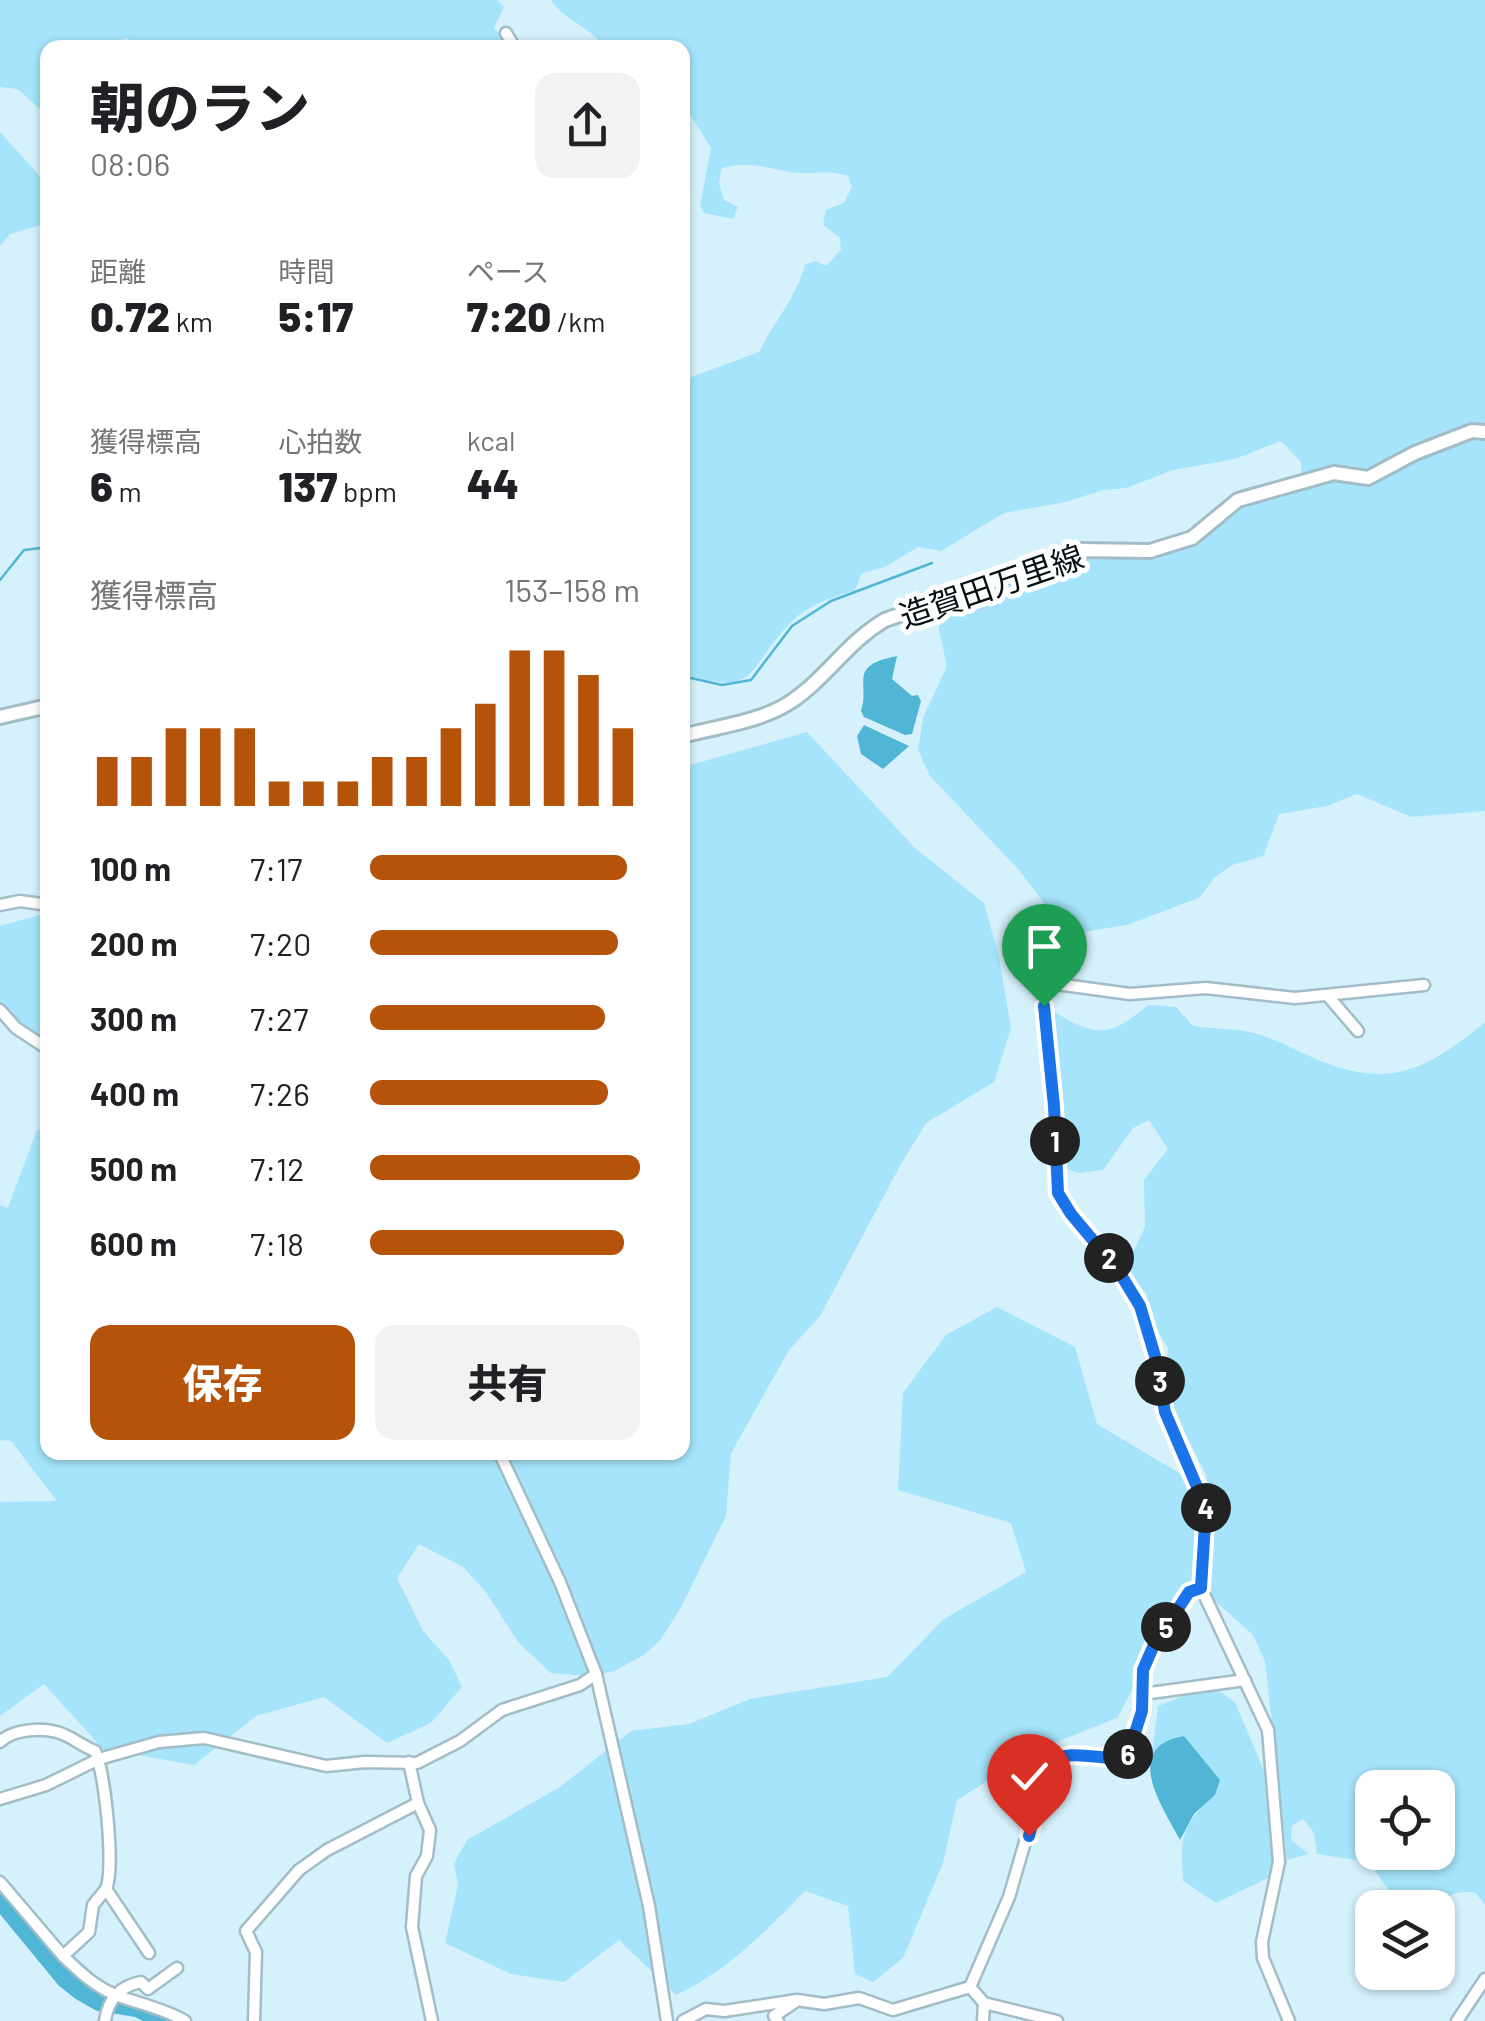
<!DOCTYPE html>
<html lang="ja">
<head>
<meta charset="utf-8">
<style>
	body { margin:0; font-family:Barlow,"Noto Sans JP",sans-serif; background:#f2f2f2; color:#202124; height:100vh; display:flex; flex-direction:column; font-size:38px; white-space:nowrap }
	* { box-sizing:border-box; margin:0 }
	p { font-size:32px; color:#757577 }
	.icon { flex:none; width:55px; height:55px; fill:none; stroke:currentColor; stroke-width:2; stroke-linecap:round; stroke-linejoin:round }
	.map { position:relative; flex:1; overflow:hidden }
	.drawer { position:absolute; left:40px; top:40px; width:650px; height:1420px; display:flex; flex-direction:column; background:#fff; border-radius:20px; box-shadow:0 2px 8px #0004 }
	.drawer>* { flex:none }
	.controls { position:absolute; left:1355px; top:1770px; display:grid; gap:20px }
	.controls a { display:grid; place-items:center; width:100px; height:100px; border-radius:20px; background:#fff; box-shadow:0 2px 8px #0004; font-size:50px }
	.pin { position:absolute; display:grid; place-items:center; width:85px; height:85px; color:#fff; margin:-102px -42px; border-radius:50% 50% 50% 0; rotate:-45deg; box-shadow:0 0 10px #0007 }
	.pin .icon { rotate:45deg }
	.km { position:absolute; width:50px; height:50px; margin:-25px; border-radius:50%; background:#222; color:#fff; font-size:28px; line-height:50px; text-align:center }
	.round { display:grid; place-items:center; flex:none; width:105px; height:105px; border-radius:20px; background:#f2f2f2 }
	.head { display:flex; align-items:center; justify-content:space-between; height:170px; padding:0 50px }
	h1 { font-size:55px; font-weight:800; line-height:75px }
	.stats { display:grid; grid-template-columns:repeat(3,1fr); gap:15px; height:170px; padding:10px 50px }
	.stats div { display:grid; align-content:center }
	.stats b { font-size:42px; font-weight:800 }
	.stats small { font-size:28px; font-weight:400 }
	.stats p { font-size:28px }
	.chart { height:280px; padding:20px 50px }
	.chart p { display:flex; justify-content:space-between }
	.chart svg { width:100%; height:180px; margin-top:10px; stroke:#b45309; stroke-width:6 }
	.cta { display:flex; gap:20px; margin-top:auto; padding:20px 50px }
	.cta a { flex:1; height:115px; border-radius:20px; background:#b45309; color:#fff; font-size:40px; font-weight:800; line-height:115px; text-align:center }
	.cta a+a { background:#f2f2f2; color:#202124 }
	ul { padding:0 50px; list-style:none; font-size:32px }
	li { display:grid; grid-template-columns:160px 120px 1fr; align-items:center; height:75px }
	li i { height:25px; border-radius:12px; background:#b45309 }
	.map>svg:first-child { display:block }
</style>
</head>
<body>
<div class="map">
<svg width="1485" height="2021" viewBox="0 0 1485 2021">
	<rect width="100%" height="100%" fill="#d5f1fb"/>
	<g fill="#a5e4fa" fill-rule="evenodd">
		<polygon points="0,0 497,0 504,7 494,28 508,44 507,47 135,48 128,38 111,42 108,47 48,48 47,116 18,89 0,87"/>
		<path d="M551,0H1485V429L1368,474L1302,480L1301,462L1281,441L1235,459L1173,470L1126,488L1103,490L1066,502L1004,513L941,551L918,547L885,567L862,573L855,590C830,598 807,605 787,626C745,672 759,696 683,674V380L759,352C774,322 796,298 805,265L815,261L826,266L841,250L840,238L823,225L826,210L844,203L852,187L848,176C830,171 825,172 809,173C778,174 751,157 721,169L719,183L724,200L738,207L733,219L704,213L700,206L711,148L689,113H683L682,48L604,47C591,27 564,20 551,0Z"/>
		<polygon points="0,132 47,184 48,223 10,234 0,246"/>
		<polygon points="1473,436 1485,437 1485,811 1411,817 1357,794 1327,806 1279,814 1263,856 1232,865 1215,877 1199,898 1172,908 1127,925 1077,933 1063,929 1020,871 930,776 918,750 923,718 947,666 939,630 940,609 1081,555 1150,556 1241,504 1335,478 1369,483 1417,457"/>
		<polygon points="807,732 915,848 984,903 999,957 1011,1028 994,1082 926,1123 901,1164 820,1316 789,1350 731,1453 726,1516 680,1609 661,1639 644,1655 614,1671 590,1676 551,1673 519,1643 485,1591 463,1567 419,1544 397,1578 423,1631 449,1660 462,1687 431,1723 387,1743 324,1697 256,1716 194,1765 132,1754 112,1759 44,1684 0,1716 0,1502 57,1501 11,1441 0,1440 0,1205 8,1208 37,1130 47,1128 48,1452 682,1452 683,767"/>
		<polygon points="47,913 47,1041 16,1028 0,1006 0,926"/>
		<path d="M1148,1005L1176,1007L1193,1026C1212,1029 1235,1028 1254,1033C1276,1039 1297,1051 1318,1060C1391,1090 1428,1069 1485,1022V1905L1476,1893C1456,1890 1450,1893 1438,1909L1400,1907L1369,1862L1317,1854L1314,1833L1303,1819L1292,1826L1291,1840L1309,1854L1287,1860L1265,1661L1253,1635L1213,1599L1206,1564L1213,1508L1206,1475L1176,1415L1165,1378L1168,1348L1155,1327L1146,1293L1125,1269L1145,1227L1144,1180L1168,1149L1149,1120L1133,1128L1103,1170L1079,1173L1067,1169L1059,1133L1051,1010C1097,1037 1107,1039 1148,1005ZM1372,1788H1438V1852H1372Z"/>
		<path d="M997,1307L1075,1347L1097,1424L1189,1479L1197,1517L1193,1579L1117,1718L1039,1749L957,1800L943,1863L903,1958L873,1982L855,1974L848,1906L805,1891C766,1931 727,1971 676,1995L619,1940L564,1982L511,1974L445,1943L458,1885L454,1864L467,1840L560,1787L631,1731L689,1724L750,1699L887,1677L944,1619L1026,1572L1011,1523L898,1490L903,1393L946,1335Z"/>
		<path d="M1210,1685L1235,1702L1275,1797L1276,1874L1216,1903L1183,1881C1180,1838 1181,1825 1215,1795L1151,1759L1158,1706Z"/>
	</g>
	<g fill="#51b6d5">
		<path d="M897,656L892,679L912,696L918,695L921,701L912,734L905,735L864,717L861,711C871,683 846,666 897,656Z"/>
		<polygon points="864,725 909,746 883,769 861,754 857,736"/>
		<path d="M1184,1736L1220,1780L1215,1795L1194,1814L1180,1840C1162,1806 1121,1747 1184,1736Z"/>
	</g>
	<g fill="none" stroke-linecap="round" stroke-linejoin="round">
		<g stroke="#51b6d5" stroke-width="2.5">
			<polyline points="0,580 24,550 48,547"/>
			<polyline points="682,676 722,685 751,680 792,626 831,601 932,563"/>
		</g>
		<polyline stroke="#51b6d5" stroke-width="18" points="0,1900 65,1979 80,1991 99,2002 137,2008 163,2021"/>
		<defs>
			<g id="minor">
				<polyline points="506,33 515,48"/>
				<polyline points="0,905 20,901 48,905"/>
				<polyline points="1328,996 1358,1031"/>
				<polyline points="0,1010 16,1028 48,1049"/>
				<polyline points="499,1452 560,1582 596,1674 649,1906 667,2021"/>
				<polyline points="1143,1694 1245,1680"/>
				<path d="M0,1742C13,1729 40,1728 57,1732C69,1735 82,1746 95,1751C105,1772 115,1869 106,1889L149,1953"/>
				<polyline points="409,1762 418,1803 430,1830 427,1856 416,1876 412,1927 432,2021"/>
				<polyline points="0,1799 46,1785 99,1759 159,1742 204,1738 326,1766 365,1762 417,1763 460,1741 502,1710 580,1685 596,1674"/>
				<polyline points="0,1882 63,1956"/>
				<path d="M106,1889L93,1905L89,1932L63,1956C79,1971 95,1987 116,1995C139,2004 163,2008 185,2021"/>
				<path d="M970,1987L1009,1897L1048,1763C1069,1747 1102,1761 1127,1758L1142,1711L1143,1670L1153,1647L1189,1592L1201,1588"/>
				<polyline points="970,1987 984,2003 1057,2021"/>
				<path d="M105,2021C108,1999 120,1986 141,1982L148,1989L177,1968"/>
				<polyline points="254,2021 256,1952 246,1931 299,1870 327,1850 418,1803"/>
				<polyline points="683,2021 706,2009 724,2011 797,2000 824,2004 859,1998 893,2010 970,1987"/>
				<polyline points="778,2021 774,2016 795,2002"/>
				<polyline points="983,2021 984,2003"/>
				<polyline points="1289,2021 1263,1958 1262,1942 1279,1862 1268,1730 1201,1588 1206,1508 1165,1412 1155,1356 1140,1305 1119,1270 1071,1214 1058,1193 1042,982 1130,994 1206,988 1295,998 1424,985"/>
				<polyline points="1457,2021 1485,1979"/>
			</g>
			<g id="major">
				<polyline points="0,717 48,706"/>
				<path d="M682,736C716,727 759,722 789,703C825,680 847,642 885,620L1080,550L1150,551L1192,538L1238,500L1334,473L1368,478L1415,453L1472,431L1485,432"/>
			</g>
		</defs>
		<use href="#minor" stroke="#a3bdc7" stroke-width="15"/>
		<use href="#major" stroke="#a3bdc7" stroke-width="18"/>
		<use href="#minor" stroke="#fff" stroke-width="10"/>
		<use href="#major" stroke="#fff" stroke-width="12"/>
	</g>
	<g fill="none" stroke-linecap="round" stroke-linejoin="round">
		<defs>
			<path id="route" d="M1029,1836L1048,1763C1069,1747 1102,1761 1127,1758L1142,1711L1143,1670L1153,1647L1189,1592L1201,1588L1206,1508L1165,1412L1155,1356L1140,1306L1118,1270L1071,1214L1058,1193L1054,1106L1044,1006"/>
		</defs>
		<use href="#route" stroke="#fff" stroke-width="20"/>
		<use href="#route" stroke="#1a73e8" stroke-width="12"/>
	</g>
	<g text-anchor="middle" dominant-baseline="central" stroke-width="10" stroke-linejoin="round" paint-order="stroke">
		<g font-size="32" fill="#060f12" stroke="#fff">
			<text transform="translate(991 585) rotate(-19)">造賀田万里線</text>
		</g>
	</g>
</svg>
<div class="controls">
<a><svg class="icon" aria-label="locate" viewBox="0 0 24 24"><circle cx="12" cy="12" r="6"/><path d="M12 2v4M12 18v4M2 12h4M18 12h4"/></svg></a>
<a><svg class="icon" aria-label="layers" viewBox="0 0 24 24"><path d="M12 4l9 5-9 5-9-5zM3 14l9 5 9-5"/></svg></a>
</div>
<div class="pin" style="left:1044px;top:1006px;background:#1e9e55"><svg class="icon" aria-label="arrive" viewBox="0 0 24 24"><path d="M6 21V4h12l-3 4 3 4H6"/></svg></div>
<div class="pin" style="left:1029px;top:1836px;background:#d93025"><svg class="icon" aria-label="check" viewBox="0 0 24 24"><path d="M5 12l5 5 9-10"/></svg></div>
<b class="km" style="left:1055px;top:1141px">1</b>
<b class="km" style="left:1109px;top:1258px">2</b>
<b class="km" style="left:1160px;top:1381px">3</b>
<b class="km" style="left:1206px;top:1508px">4</b>
<b class="km" style="left:1166px;top:1627px">5</b>
<b class="km" style="left:1128px;top:1754px">6</b>
<section class="drawer">
<div class="head"><div><h1>朝のラン</h1><p>08:06</p></div><a class="round"><svg class="icon" aria-label="share" viewBox="0 0 24 24"><path d="M12 15V3M7 8l5-5 5 5M5 13v7h14v-7"/></svg></a></div>
<div class="stats">
<div><p>距離</p><b>0.72<small> km</small></b></div>
<div><p>時間</p><b>5:17</b></div>
<div><p>ペース</p><b>7:20<small> /km</small></b></div>
</div>
<div class="stats">
<div><p>獲得標高</p><b>6<small> m</small></b></div>
<div><p>心拍数</p><b>137<small> bpm</small></b></div>
<div><p>kcal</p><b>44</b></div>
</div>
<div class="chart"><p><span>獲得標高</span>153–158 m</p>
<svg viewBox="0 0 160 44" preserveAspectRatio="none"><path d="M5 44V32M15 44V32M25 44V25M35 44V25M45 44V25M55 44V38M65 44V38M75 44V38M85 44V32M95 44V32M105 44V25M115 44V19M125 44V6M135 44V6M145 44V12M155 44V25"/></svg>
</div>
<ul>
<li><b>100 m</b>7:17<i style="width:95%"></i></li>
<li><b>200 m</b>7:20<i style="width:92%"></i></li>
<li><b>300 m</b>7:27<i style="width:87%"></i></li>
<li><b>400 m</b>7:26<i style="width:88%"></i></li>
<li><b>500 m</b>7:12<i style="width:100%"></i></li>
<li><b>600 m</b>7:18<i style="width:94%"></i></li>
</ul>
<div class="cta"><a>保存</a><a>共有</a></div>
</section>
</div>
</body>
</html>
